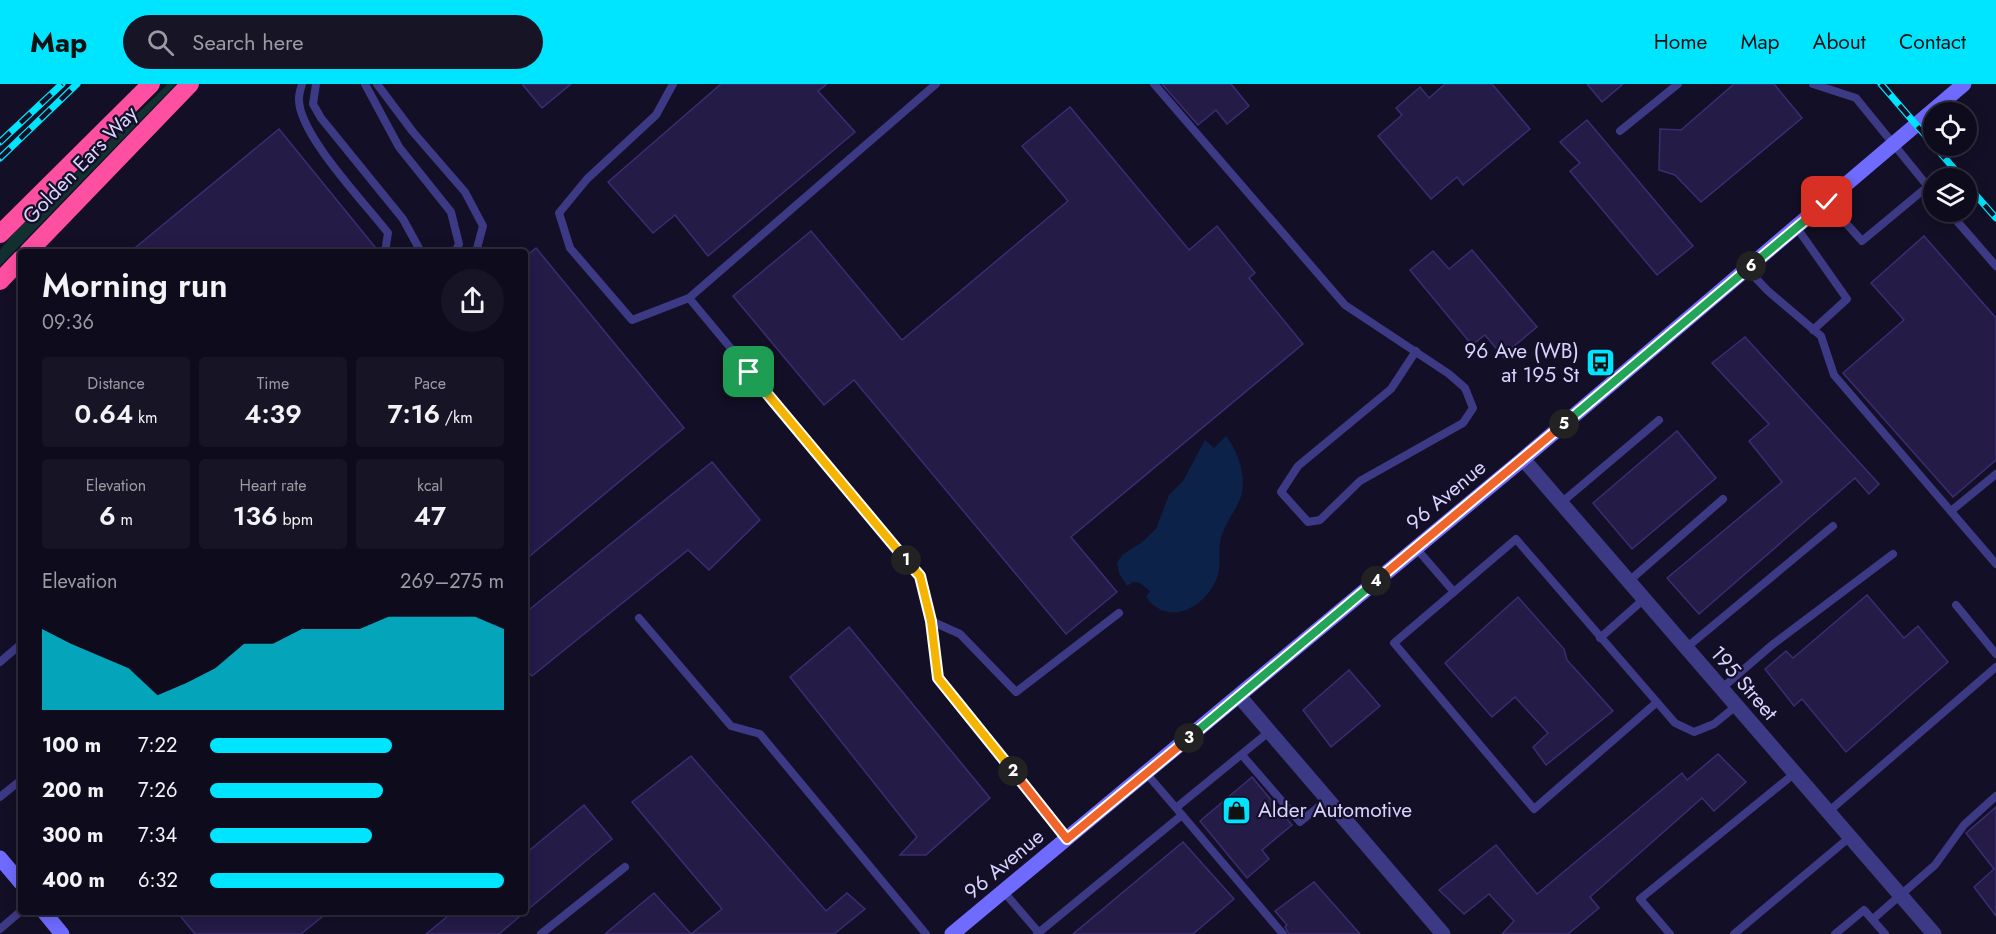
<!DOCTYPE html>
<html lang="en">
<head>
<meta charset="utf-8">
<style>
	body { margin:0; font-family:Jost,sans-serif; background:#171425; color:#f1f3f6; height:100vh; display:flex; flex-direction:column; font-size:22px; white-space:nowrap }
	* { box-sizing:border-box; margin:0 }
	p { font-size:20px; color:#9b9ba3 }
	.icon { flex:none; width:33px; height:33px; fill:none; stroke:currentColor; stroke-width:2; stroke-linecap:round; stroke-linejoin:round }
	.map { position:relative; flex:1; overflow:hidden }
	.drawer { position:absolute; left:18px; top:165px; width:510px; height:666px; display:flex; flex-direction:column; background:#0e0b1c; border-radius:6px; box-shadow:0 3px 15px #0003,0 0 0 2px #2e2b3b }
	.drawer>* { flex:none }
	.controls { position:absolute; left:1923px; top:18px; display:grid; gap:12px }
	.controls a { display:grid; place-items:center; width:54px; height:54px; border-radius:50%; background:#0e0b1c; box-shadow:0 3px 15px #0003,0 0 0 2px #2e2b3b; font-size:30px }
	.pin { position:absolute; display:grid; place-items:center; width:51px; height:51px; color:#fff; margin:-26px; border-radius:12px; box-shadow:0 3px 9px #0006 }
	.km { position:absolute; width:30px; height:30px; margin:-15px; border-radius:50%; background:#222; color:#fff; font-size:16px; line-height:30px; text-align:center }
	.round { display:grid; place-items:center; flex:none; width:63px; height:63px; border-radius:32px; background:#171425 }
	.headline { display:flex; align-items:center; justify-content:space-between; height:102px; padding:0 24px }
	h1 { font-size:33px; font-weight:600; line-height:45px }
	.figures { display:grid; grid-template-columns:repeat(3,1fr); gap:9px; height:102px; padding:6px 24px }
	.figures div { display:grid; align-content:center; border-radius:6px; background:#171425; text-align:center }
	.figures b { font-size:26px; font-weight:600 }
	.figures small { font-size:16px; font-weight:400 }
	.figures p { font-size:16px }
	.chart { height:168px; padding:12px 24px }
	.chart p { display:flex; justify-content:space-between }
	.chart svg { width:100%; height:108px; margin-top:6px; fill:#00e5ff; opacity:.7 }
	ul { padding:0 24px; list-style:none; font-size:20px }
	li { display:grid; grid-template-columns:96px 72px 1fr; align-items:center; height:45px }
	li i { height:15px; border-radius:8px; background:#00e5ff }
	header { display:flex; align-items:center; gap:36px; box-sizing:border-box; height:84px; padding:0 30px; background:#00e5ff; color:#111 }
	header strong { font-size:28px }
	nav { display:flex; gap:33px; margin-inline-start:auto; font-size:21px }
	.search { width:420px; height:54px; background:#171425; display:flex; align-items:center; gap:15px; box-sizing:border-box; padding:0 21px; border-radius:33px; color:#9b9ba3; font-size:22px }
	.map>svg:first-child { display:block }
</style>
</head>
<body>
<header>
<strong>Map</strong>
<div class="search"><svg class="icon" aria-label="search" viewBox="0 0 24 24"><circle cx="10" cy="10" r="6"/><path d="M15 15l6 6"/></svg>Search here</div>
<nav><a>Home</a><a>Map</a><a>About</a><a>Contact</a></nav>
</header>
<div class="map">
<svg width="1996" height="850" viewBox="0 0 1996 850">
	<rect width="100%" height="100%" fill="#130f26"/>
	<polygon fill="#12302f" points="168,0 176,0 0,182 0,166 14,149"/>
	<path fill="#0c2248" d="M1226,352C1238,367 1247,393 1241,412C1236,427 1225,439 1221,454C1218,466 1221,479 1218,491C1208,522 1169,545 1146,513L1150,507L1140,499L1133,498L1127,502L1119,489L1117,479L1122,471L1141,459L1156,445L1169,411L1183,397L1205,356L1214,364Z"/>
	<g fill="#241b47" stroke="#3b2d73" stroke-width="1.5">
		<polygon points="522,0 571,0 542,24"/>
		<polygon points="721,0 827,0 818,7 855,48 708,172 675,131 653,149 608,98"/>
		<polygon points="1162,0 1231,0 1249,22 1227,40 1216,26 1198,41"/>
		<polygon points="1445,0 1492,0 1530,45 1463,101 1457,93 1431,115 1378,52 1402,31 1396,24 1420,3 1429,14"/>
		<polygon points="1587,0 1623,0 1602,18"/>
		<polygon points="1734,0 1774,0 1802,34 1701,118 1675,91 1659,86 1660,45 1681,46"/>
		<polygon points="1070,23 1189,166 1217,142 1255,189 1249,194 1303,260 1071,453 1117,508 1066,550 854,296 824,321 733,212 811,147 902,256 1068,117 1022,62"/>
		<polygon points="1587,36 1693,162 1657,191 1570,87 1580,79 1560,58"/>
		<polygon points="279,45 379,168 130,168"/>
		<polygon points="1924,152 1996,234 1996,376 1953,413 1843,289 1904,236 1871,199"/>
		<polygon points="536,164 684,344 525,476 525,173"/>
		<polygon points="1472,166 1537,243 1513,263 1516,266 1505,275 1485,251 1472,261 1410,186 1433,167 1449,185"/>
		<polygon points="1745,253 1879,400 1869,410 1855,394 1699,530 1667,494 1782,398 1749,357 1769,340 1712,279"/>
		<polygon points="1677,347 1716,394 1632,465 1593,419"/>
		<polygon points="712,378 760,436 709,486 688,466 532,592 525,584 525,529"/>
		<polygon points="1867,511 1904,554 1918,542 1948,578 1846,668 1802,615 1794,622 1765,585 1786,567 1793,574"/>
		<polygon points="1518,513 1564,565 1567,576 1613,627 1546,681 1533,663 1548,649 1515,613 1492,633 1445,579"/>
		<polygon points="849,543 990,714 926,771 900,771 917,753 790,593"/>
		<polygon points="1349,586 1380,622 1331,663 1303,626"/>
		<polygon points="1718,670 1746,698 1714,727 1702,714 1590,813 1599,824 1568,850 1502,850 1514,837 1489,810 1464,830 1439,806 1496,761 1537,810 1682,689 1687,696"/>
		<polygon points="691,672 826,827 847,809 865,825 834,850 605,850 654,809 691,850 722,825 632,718"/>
		<polygon points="1252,693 1292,741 1262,766 1269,775 1247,794 1200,737"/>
		<polygon points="584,721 612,755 525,828 525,770"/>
		<polygon points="1996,723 1996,832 1974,803 1994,785 1966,749"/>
		<polygon points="1183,758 1234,815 1193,850 1073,850"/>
		<polygon points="1314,798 1360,850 1289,850 1285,843 1287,841 1275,827"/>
		<polygon points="177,828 328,828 301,850 195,850"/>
		<polygon points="453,828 525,828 499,850 426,850"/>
	</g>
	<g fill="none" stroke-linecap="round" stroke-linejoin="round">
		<g stroke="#3d3a85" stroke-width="8">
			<path d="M302,0C301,4 299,9 299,14C297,49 366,120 388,149L385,168"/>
			<polyline points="316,0 313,20 321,34 403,135 421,168"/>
			<polyline points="365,0 399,63 451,128 459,160 455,168"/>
			<polyline points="377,0 413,48 465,108 483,142 476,168"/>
			<polyline points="673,0 656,31 587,95 559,129 570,164 632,236 689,214 920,492 931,537 938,594 1067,755"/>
			<polyline points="1154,0 1345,221 1449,290 1465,304 1473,324 1463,339 1360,397 1320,436 1308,438 1281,408 1298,382 1391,305 1416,267"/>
			<polyline points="1813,0 1856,14 1934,110"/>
			<polyline points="1620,47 1678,0"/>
			<polyline points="1827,118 1862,157 1927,103"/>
			<polyline points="1949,128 1996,182"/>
			<polyline points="1797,144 1847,215 1813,246"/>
			<polyline points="1747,185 1768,207 1821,252 1834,291 1996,480"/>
			<polyline points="689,214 936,0"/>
			<polyline points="1561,419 1659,336"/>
			<polyline points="1951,427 1996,390"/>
			<polyline points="1416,464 1454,508"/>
			<polyline points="1629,497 1723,415"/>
			<polyline points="1956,521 1996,570"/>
			<polyline points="639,534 731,642 760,650 926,850"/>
			<polyline points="931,537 960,550 1016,608 1119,529"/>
			<polyline points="1600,554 1644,515"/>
			<polyline points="1686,564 1833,442"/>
			<polyline points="0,578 21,560"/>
			<polyline points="1721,605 1772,561 1893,470"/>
			<polyline points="1656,619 1534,725 1394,559 1516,455 1675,639 1694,648 1714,640 1736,622"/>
			<polyline points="1242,671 1300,738 1328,715"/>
			<polyline points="0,713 21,696"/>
			<polyline points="1177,723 1270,647"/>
			<polyline points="1828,728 1996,583"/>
			<polyline points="1182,731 1283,850"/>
			<polyline points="1003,807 1040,850"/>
			<polyline points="1873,835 1935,781 1964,741 1996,712"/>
			<polyline points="0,845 21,827"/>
			<polyline points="541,850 625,783"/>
			<polyline points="1037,850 1182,731 1146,689"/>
			<polyline points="1670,850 1640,815 1795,689"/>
			<polyline points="1734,850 1850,753"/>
			<polyline points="1835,850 1864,826 1885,850"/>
		</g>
		<g stroke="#3d3a85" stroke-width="15">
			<polyline points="1523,375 1934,850"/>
			<polyline points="1239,612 1443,850"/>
		</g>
		<g stroke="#6f6bff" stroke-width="15">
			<polyline points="0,774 21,799"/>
			<polyline points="44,828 62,850"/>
			<polyline points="952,850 1523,375 1964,0"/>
		</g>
		<g stroke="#ff4fa3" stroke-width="18">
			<polyline points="0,150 151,0"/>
			<polyline points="28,168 190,0"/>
			<polyline points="0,197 21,175"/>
		</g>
		<defs>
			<g id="rail">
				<polyline points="1881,0 1962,94"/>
				<polyline points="0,58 62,0"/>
				<polyline points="0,74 77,0"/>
				<polyline points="1966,100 1996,134"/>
			</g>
		</defs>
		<use href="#rail" stroke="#00e5ff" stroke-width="7"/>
		<use href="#rail" stroke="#130f26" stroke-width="4.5" stroke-dasharray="14" stroke-linecap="butt"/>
	</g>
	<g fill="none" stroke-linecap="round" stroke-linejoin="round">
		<defs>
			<polyline id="split-1" points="749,288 906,476"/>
			<polyline id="split-2" points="906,476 920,492 931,537 938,594 1013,687"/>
			<polyline id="split-3" points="1013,687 1067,755 1189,654"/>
			<polyline id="split-4" points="1189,654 1376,497"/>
			<polyline id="split-5" points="1376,497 1564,340"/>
			<polyline id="split-6" points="1564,340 1751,182"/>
			<polyline id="split-7" points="1751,182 1827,118"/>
		</defs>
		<use href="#split-1" stroke="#fff" stroke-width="12"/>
		<use href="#split-2" stroke="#fff" stroke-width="12"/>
		<use href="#split-3" stroke="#fff" stroke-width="12"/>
		<use href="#split-4" stroke="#fff" stroke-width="12"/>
		<use href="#split-5" stroke="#fff" stroke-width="12"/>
		<use href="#split-6" stroke="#fff" stroke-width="12"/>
		<use href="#split-7" stroke="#fff" stroke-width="12"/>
		<use href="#split-1" stroke="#f5b400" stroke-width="8"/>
		<use href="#split-2" stroke="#f5b400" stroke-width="8"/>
		<use href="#split-3" stroke="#f0652b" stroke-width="8"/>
		<use href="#split-4" stroke="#22a559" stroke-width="8"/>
		<use href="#split-5" stroke="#f0652b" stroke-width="8"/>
		<use href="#split-6" stroke="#22a559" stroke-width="8"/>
		<use href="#split-7" stroke="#22a559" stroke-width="8"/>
	</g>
	<defs>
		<symbol id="bus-square" viewBox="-11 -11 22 22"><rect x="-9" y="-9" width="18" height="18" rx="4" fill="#00e5ff" stroke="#130f26"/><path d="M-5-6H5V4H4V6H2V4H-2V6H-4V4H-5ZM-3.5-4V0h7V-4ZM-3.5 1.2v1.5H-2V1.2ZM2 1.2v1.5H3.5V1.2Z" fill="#111"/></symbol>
		<symbol id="shop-square" viewBox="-11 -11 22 22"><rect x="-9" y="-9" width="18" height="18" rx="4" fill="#00e5ff" stroke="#130f26"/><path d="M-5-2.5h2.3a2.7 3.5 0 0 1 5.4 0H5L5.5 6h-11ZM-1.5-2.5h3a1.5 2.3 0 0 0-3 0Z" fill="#111"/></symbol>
	</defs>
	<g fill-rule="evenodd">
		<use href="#bus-square" x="1584" y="262" width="33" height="33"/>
		<use href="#shop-square" x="1220" y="710" width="33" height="33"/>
	</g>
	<g text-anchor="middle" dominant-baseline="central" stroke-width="4.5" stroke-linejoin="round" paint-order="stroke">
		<g font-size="21" fill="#d9d4ff" stroke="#130f26">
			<text transform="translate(80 81) rotate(-46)">Golden Ears Way</text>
			<text transform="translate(1446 411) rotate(-40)">96 Avenue</text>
			<text transform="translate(1744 599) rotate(49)">195 Street</text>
			<text transform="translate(1004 780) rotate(-40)">96 Avenue</text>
		</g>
		<g font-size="21" fill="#d9d4ff" stroke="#130f26" text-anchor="end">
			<text x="1579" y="267">96 Ave (WB)<tspan x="1579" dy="24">at 195 St</tspan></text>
			<text x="1258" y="726" text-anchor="start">Alder Automotive</text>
		</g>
	</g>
</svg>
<div class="controls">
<a><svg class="icon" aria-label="locate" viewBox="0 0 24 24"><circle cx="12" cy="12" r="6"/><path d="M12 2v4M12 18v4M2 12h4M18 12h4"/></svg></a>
<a><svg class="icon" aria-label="layers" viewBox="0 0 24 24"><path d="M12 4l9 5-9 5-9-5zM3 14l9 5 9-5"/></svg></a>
</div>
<div class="pin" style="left:749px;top:288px;background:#1e9e55"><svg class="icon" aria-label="arrive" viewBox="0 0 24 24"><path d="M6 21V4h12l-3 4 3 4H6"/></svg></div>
<div class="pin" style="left:1827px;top:118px;background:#d93025"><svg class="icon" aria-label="check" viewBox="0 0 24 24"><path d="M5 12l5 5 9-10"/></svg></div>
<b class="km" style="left:906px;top:476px">1</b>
<b class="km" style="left:1013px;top:687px">2</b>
<b class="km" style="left:1189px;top:654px">3</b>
<b class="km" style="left:1376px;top:497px">4</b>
<b class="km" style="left:1564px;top:340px">5</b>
<b class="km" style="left:1751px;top:182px">6</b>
<section class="drawer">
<div class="headline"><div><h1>Morning run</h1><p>09:36</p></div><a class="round"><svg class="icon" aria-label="share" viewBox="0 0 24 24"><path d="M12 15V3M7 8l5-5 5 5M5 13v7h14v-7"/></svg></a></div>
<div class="figures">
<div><p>Distance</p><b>0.64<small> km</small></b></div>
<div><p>Time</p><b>4:39</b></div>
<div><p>Pace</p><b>7:16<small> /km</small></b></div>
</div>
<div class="figures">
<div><p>Elevation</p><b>6<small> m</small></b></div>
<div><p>Heart rate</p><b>136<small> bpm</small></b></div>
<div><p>kcal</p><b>47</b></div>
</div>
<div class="chart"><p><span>Elevation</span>269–275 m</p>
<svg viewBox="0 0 160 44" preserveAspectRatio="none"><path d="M0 44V11L10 17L20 22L30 27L40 38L50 33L60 27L70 17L80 17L90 11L100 11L110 11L120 6L130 6L140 6L150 6L160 11V44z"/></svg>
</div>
<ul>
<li><b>100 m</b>7:22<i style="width:62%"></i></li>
<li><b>200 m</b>7:26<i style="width:59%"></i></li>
<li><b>300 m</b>7:34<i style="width:55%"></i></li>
<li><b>400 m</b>6:32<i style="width:100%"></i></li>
</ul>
</section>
</div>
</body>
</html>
